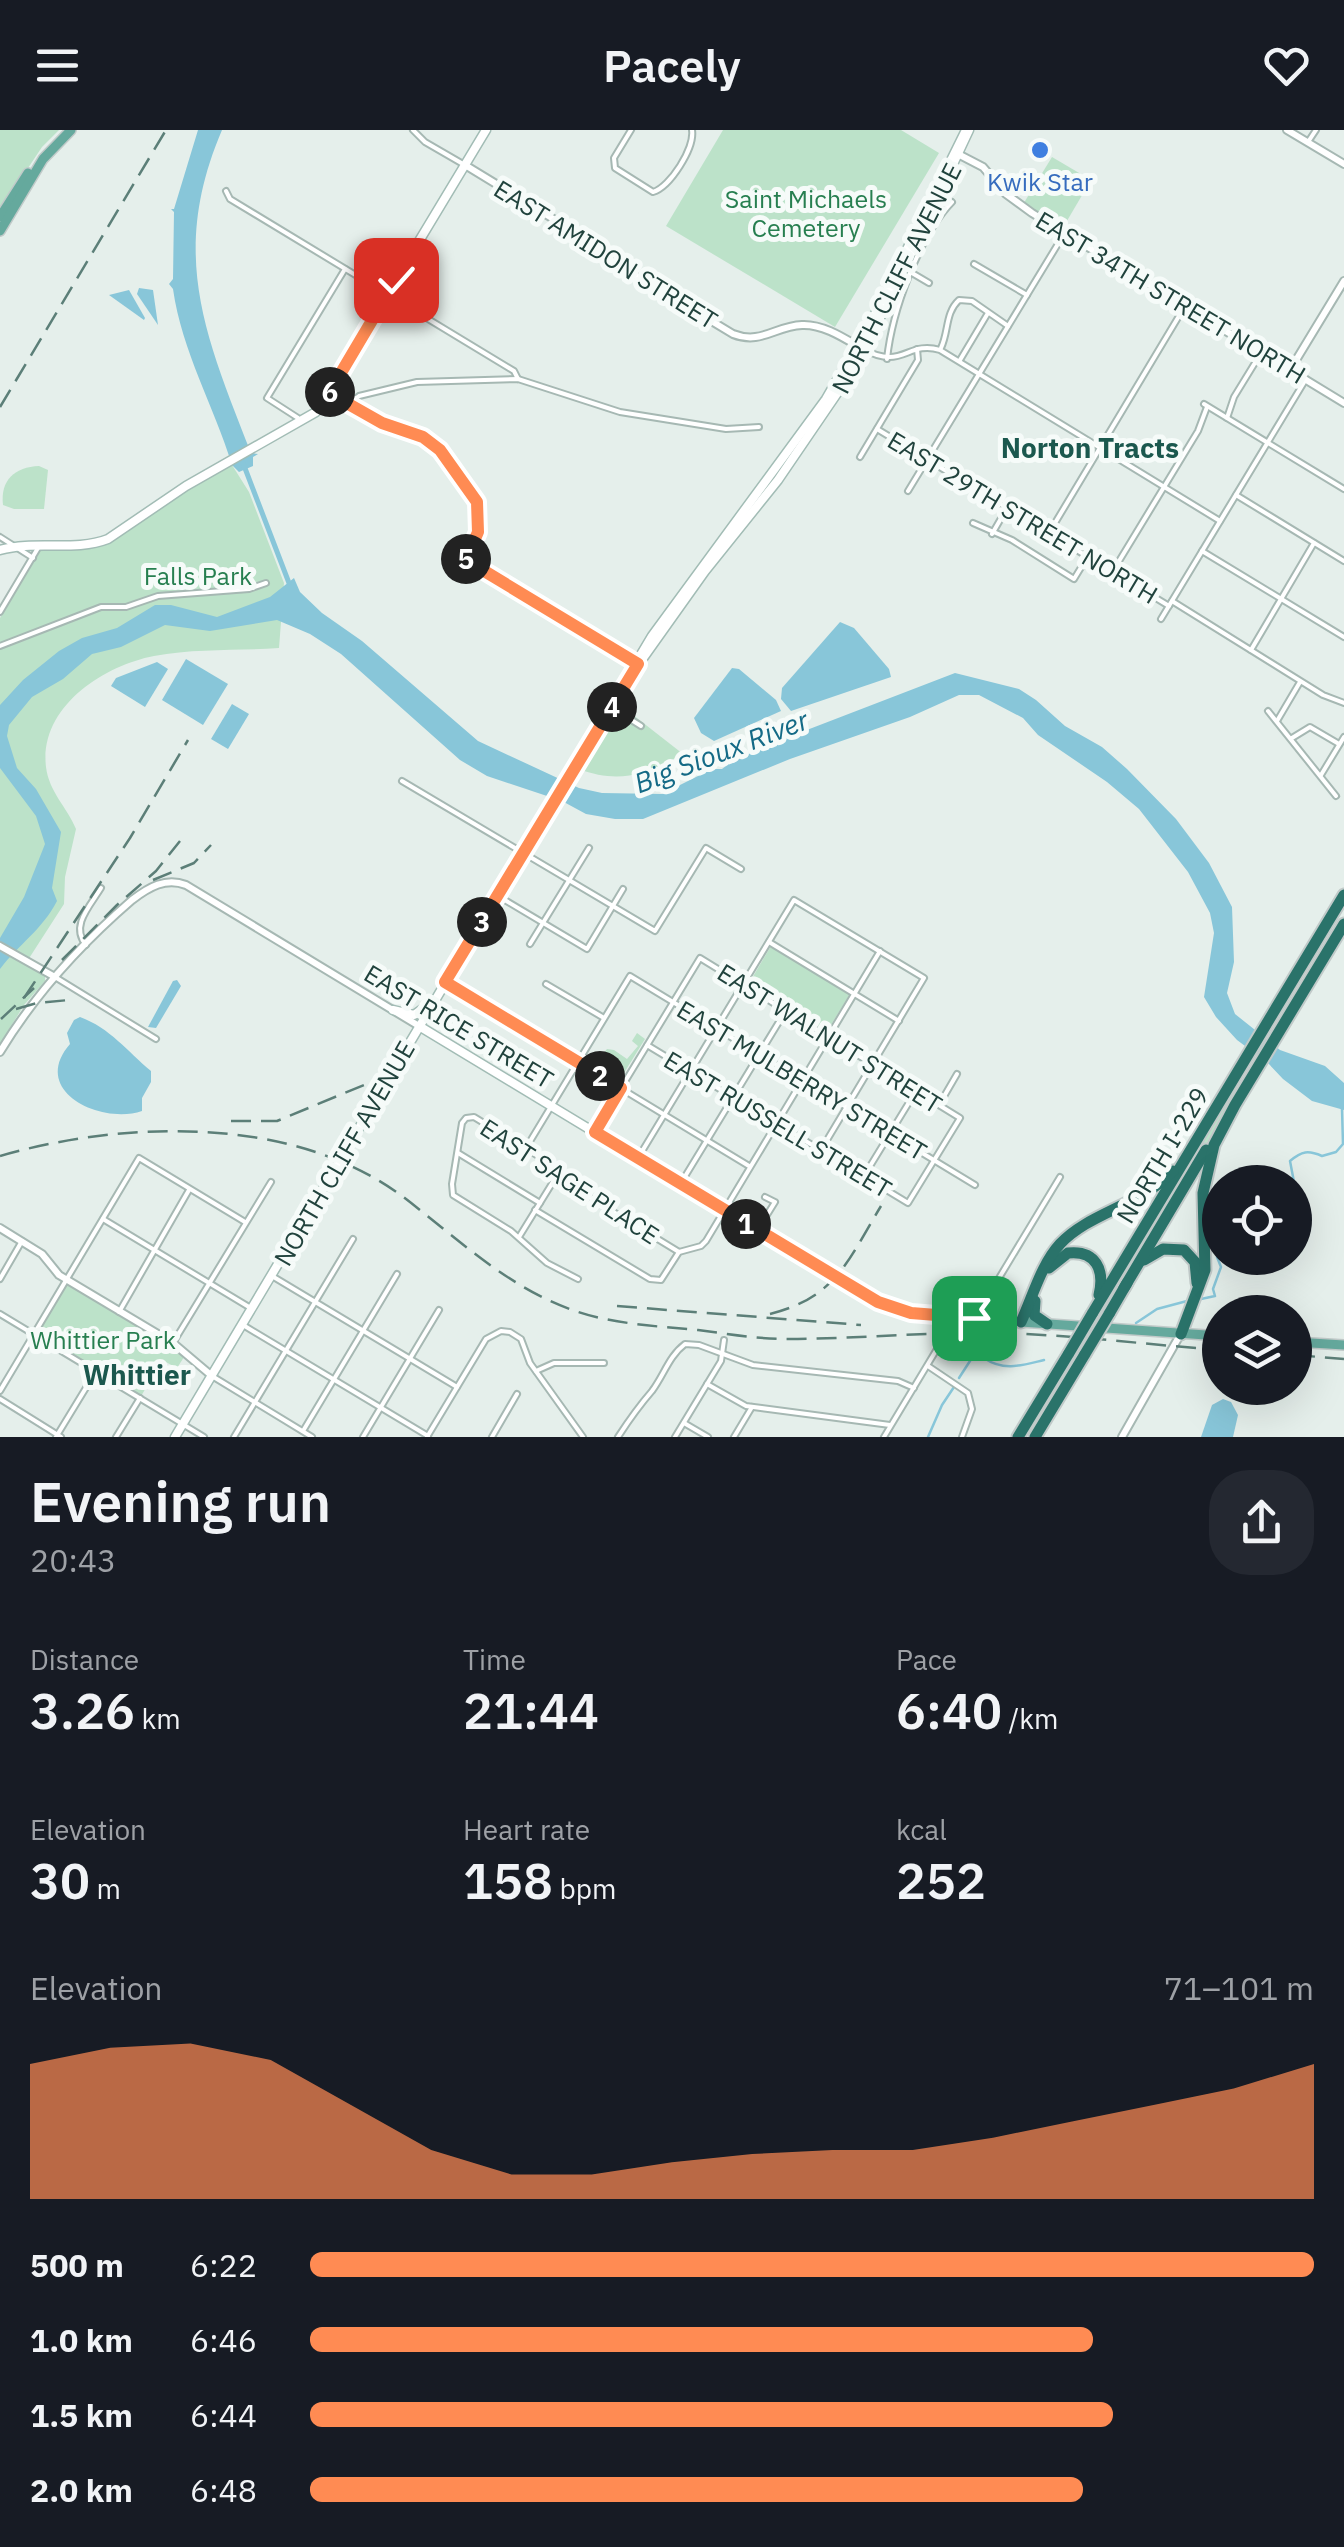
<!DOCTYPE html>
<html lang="en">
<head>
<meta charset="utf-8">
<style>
	body { margin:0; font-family:"IBM Plex Sans",sans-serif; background:#242831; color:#f1f3f6; height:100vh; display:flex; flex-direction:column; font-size:38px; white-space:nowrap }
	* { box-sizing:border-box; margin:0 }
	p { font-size:32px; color:#9ea1a6 }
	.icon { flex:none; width:55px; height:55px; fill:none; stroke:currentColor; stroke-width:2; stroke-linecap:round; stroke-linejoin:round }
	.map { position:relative; height:1307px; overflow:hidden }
	.details { display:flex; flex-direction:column; background:#171b24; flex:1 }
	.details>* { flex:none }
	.fabs { position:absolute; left:1202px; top:1035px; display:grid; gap:20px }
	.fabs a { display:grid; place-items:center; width:110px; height:110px; border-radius:50%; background:#171b24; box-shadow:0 10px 40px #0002; font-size:50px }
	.pin { position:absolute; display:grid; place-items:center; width:85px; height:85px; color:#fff; margin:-42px; border-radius:20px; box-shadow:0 5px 15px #0006 }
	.km { position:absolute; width:50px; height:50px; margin:-25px; border-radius:50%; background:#222; color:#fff; font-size:28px; line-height:50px; text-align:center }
	.round { display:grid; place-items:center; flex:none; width:105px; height:105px; border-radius:40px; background:#242831 }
	.overview { display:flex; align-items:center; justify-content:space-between; height:170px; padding:0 30px }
	h1 { font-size:55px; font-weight:600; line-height:75px }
	.metrics { display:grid; grid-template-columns:repeat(3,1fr); gap:15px; height:170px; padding:10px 30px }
	.metrics div { display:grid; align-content:center }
	.metrics b { font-size:50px; font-weight:600 }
	.metrics small { font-size:28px; font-weight:400 }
	.metrics p { font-size:28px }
	.chart { height:280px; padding:20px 30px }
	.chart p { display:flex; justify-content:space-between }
	.chart svg { width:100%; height:180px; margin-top:10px; fill:#ff8b53; opacity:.7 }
	ul { padding:0 30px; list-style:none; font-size:32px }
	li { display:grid; grid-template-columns:160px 120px 1fr; align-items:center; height:75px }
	li i { height:25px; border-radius:12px; background:#ff8b53 }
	header { display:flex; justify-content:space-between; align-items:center; height:130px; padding:0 30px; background:#171b24; font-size:45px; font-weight:600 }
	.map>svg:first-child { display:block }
</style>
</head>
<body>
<header><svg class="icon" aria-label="menu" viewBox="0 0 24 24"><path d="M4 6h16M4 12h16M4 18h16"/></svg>Pacely<svg class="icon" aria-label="heart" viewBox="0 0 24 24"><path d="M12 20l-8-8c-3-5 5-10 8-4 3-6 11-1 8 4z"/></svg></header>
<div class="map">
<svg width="1344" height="1307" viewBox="0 0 1344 1307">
	<rect width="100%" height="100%" fill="#e5efeb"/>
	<g fill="#bce2c9">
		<polygon points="0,0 59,0 42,17 0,80"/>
		<polygon points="723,0 901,0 939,23 835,197 666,96"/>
		<polygon points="1052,27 1091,50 1061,101 1022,76"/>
		<path d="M232,335L249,362L284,453L279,518C238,521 195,518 154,526C102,536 39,578 46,637C49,662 67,677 76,699L65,747L64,774L26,833L45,846V851L24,875L0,914V488L43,416L105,414L198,353Z"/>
		<path d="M39,336L48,340L44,379H14L3,375C0,350 15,337 39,336Z"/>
		<path d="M619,574L683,624C645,645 620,654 578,639Z"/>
		<polygon points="771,816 850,864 826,903 748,855"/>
		<polygon points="637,903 645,909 619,951 593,936 607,919 614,920 627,929 638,916 632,911"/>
		<polygon points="1249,934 1221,989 1100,1191 1093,1191"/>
		<polygon points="67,1150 186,1224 177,1238 162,1230 140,1268 34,1205"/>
	</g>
	<g fill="#88c6d9">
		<path d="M198,0H222C169,124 205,205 251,323L258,324L253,327V336L239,342L232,335C214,276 182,222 173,159L169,154L173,149L174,82L171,79H174Z"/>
		<polygon points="139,158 153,160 158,195 137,164"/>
		<polygon points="129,160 145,188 144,190 109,165"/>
		<path d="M294,448L300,462L322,483L362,511L478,611L579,658L602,663L662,664L712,639H722L739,626L955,543L1019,559L1036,570L1065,596L1102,617L1127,639L1176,689L1209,733L1232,777L1234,832L1227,863L1235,884L1280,920L1325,936L1344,953V980L1312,971L1283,949L1268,933L1237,910L1216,887L1204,867L1214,803L1210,783L1188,742L1139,679L1107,652L1038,605L1023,588L979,565H959L910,587L790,629L643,689H615L586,684L562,671L487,646L460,630L341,524L310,504L277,490L210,501L165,495L121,517L92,524L63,549L32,567L9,595L7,606L17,638L36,659L61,702L52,758L57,771C42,800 19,814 0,839V808L24,767L45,714L36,686L0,638V575L23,550L59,521L82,508L117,498L155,475H171L217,487L270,467Z"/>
		<polygon points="840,492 854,498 889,539 891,547 791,581 781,569 782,558"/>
		<polygon points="186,529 228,554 203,595 162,570"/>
		<polygon points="157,532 168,539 145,577 111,556 116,548"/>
		<polygon points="732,538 739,539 776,570 781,581 714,611 701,603 694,588"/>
		<polygon points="232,574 249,584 228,619 211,609"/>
		<polygon points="173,851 177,850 181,856 156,898 148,897"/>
		<path d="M80,887C110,898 127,921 151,941V952L142,968V981C101,995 29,961 70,914L67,903L74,890Z"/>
		<polygon points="1223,1269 1231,1272 1238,1285 1233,1307 1201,1307 1212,1275"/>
	</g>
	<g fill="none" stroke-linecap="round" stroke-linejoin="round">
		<g stroke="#88c6d9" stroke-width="2.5">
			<path d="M1294,1052L1290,1031C1302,1021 1308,1020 1322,1026L1336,1022L1343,1014L1342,979"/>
			<polyline points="1220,1104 1220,1106"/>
			<polyline points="1201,1169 1215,1166 1213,1159 1221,1137 1217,1127 1220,1120"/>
			<polyline points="1136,1193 1157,1179 1187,1171"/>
			<path d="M959,1248L979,1217L983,1218L984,1228C1004,1242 1023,1235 1044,1230"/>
			<polyline points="928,1307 942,1275 954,1257"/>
		</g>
		<polyline stroke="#88c6d9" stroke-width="5" points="243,333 289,453"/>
		<defs>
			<g id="minor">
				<polyline points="413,0 425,12 463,34"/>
				<path d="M631,0L614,28L615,38L653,62C670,57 695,18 692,0"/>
				<polyline points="1308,12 1316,0"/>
				<polyline points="226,61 230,69 514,241 518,249"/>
				<polyline points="974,134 1027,165"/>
				<polyline points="912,143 929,153"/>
				<path d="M941,218C949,201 945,183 959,170L972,171L1008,196"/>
				<path d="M863,219C903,241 907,210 940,220L1220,391"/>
				<path d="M887,229C892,182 919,106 952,72"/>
				<polyline points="960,230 988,183"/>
				<polyline points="348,274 359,266 417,252 518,249 620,282 726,299 759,297"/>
				<polyline points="1204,274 1344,359"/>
				<polyline points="298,288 267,268 345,139"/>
				<polyline points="1227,288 1234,267 1261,223"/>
				<polyline points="877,299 1169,476"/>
				<polyline points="860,327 918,230 917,219"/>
				<polyline points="908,361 1064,104"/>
				<polyline points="1236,365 1344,431"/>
				<polyline points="973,393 1012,410 1074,449 1088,426"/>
				<polyline points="1049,403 1185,176"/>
				<polyline points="992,404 1007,378"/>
				<polyline points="0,407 33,428"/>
				<polyline points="1202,421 1344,507"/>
				<polyline points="1113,441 1198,301 1207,277"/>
				<polyline points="1172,471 1323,565 1344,573"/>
				<polyline points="0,482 38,418"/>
				<polyline points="1161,489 1306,249"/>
				<polyline points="0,516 101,477 126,477 158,466 249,459 266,453"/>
				<polyline points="1251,520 1314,413"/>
				<polyline points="611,577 641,596"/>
				<polyline points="1268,581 1336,666"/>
				<polyline points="1277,591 1300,552"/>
				<polyline points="1292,608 1310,597 1339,614"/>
				<polyline points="1321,645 1344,607"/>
				<polyline points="402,651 655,801 706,718 741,739"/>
				<polyline points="498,766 587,819 623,759"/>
				<polyline points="769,812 899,891"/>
				<polyline points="530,814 589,718"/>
				<path d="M86,815C70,796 90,776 101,758"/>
				<polyline points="55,847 156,909"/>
				<polyline points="445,852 749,1036"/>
				<polyline points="546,854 604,888"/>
				<polyline points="939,975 957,944"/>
				<polyline points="595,1001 700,828 960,988 908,1073 647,915"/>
				<polyline points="526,1018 630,846 975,1055"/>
				<polyline points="458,1023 540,1073"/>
				<polyline points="638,1028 794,770 924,848 821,1020"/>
				<polyline points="864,1046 916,961"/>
				<polyline points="681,1053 785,882"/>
				<polyline points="535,1080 650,1149 661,1150 679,1122 701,1116 706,1111 880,821"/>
				<polyline points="103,1089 249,1177"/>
				<polyline points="757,1101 775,1072 765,1067"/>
				<polyline points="519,1107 556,1047"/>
				<polyline points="272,1146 457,1257"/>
				<polyline points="0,1149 22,1111"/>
				<polyline points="578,1149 547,1133 511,1101 453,1065 452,1054 462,993 466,988 474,987 553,1035 556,1047 679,1122"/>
				<polyline points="119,1182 189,1060"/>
				<polyline points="0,1184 204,1307"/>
				<polyline points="243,1195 428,1306"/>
				<polyline points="173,1213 271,1052"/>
				<polyline points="928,1236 968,1263 972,1279 962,1307"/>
				<polyline points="536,1241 554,1233 604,1233"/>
				<polyline points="212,1246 312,1307"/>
				<polyline points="707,1254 746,1276 890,1295"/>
				<polyline points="0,1261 139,1028 245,1092"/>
				<polyline points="0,1269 61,1307"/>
				<polyline points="684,1293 708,1307"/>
				<polyline points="303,1301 397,1144"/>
				<polyline points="56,1307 95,1243"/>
				<polyline points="116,1307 140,1268"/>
				<polyline points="234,1307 353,1109"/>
				<polyline points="363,1307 439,1180"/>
				<polyline points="427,1307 486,1209 501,1201 510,1202 521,1209 530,1233 583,1307"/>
				<polyline points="492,1307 517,1264"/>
				<path d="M618,1307C629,1290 639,1276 652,1261C664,1245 669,1226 685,1214L699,1215L753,1235L898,1251L914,1258"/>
				<polyline points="675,1307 721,1231 724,1210"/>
				<polyline points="734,1307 752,1277"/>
				<polyline points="884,1307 961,1179 966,1174 980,1173 990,1163 1060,1047"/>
			</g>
			<g id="tertiary">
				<polyline points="1287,0 1344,34"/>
				<polyline points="956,23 983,37 1006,64 1032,83 1344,273"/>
				<path d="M465,35L560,93L597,122L733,204C761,215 775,196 802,195C823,194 844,208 861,218"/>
				<polyline points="1290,240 1344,151"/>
				<polyline points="329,263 382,293 423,307 440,320 477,372 477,404 466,429 637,533"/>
				<polyline points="0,816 55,847"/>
				<path d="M0,922C35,864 81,814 132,770C149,757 166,747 186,755L419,896"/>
				<polyline points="0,1098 42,1124 59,1145 173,1213 212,1246"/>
				<polyline points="1122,1307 1180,1205"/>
			</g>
			<g id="secondary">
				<path d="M0,420C35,410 75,422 108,409L186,356L316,282L486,0"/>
				<polyline points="641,531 705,441 778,350 838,262 887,175 969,0"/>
				<polyline points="393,880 414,885 428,875"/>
				<polyline points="419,896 870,1169 911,1183 1021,1192"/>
				<polyline points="175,1307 652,506 826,269 875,184 966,0"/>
			</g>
			<g id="primary">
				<polyline points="0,87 28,43"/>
				<polyline points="0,101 43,29 71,0"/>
				<polyline points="1021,1192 1220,1206"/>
				<polyline points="1295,1212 1344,1215"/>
			</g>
			<g id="motorway">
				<polyline points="1144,1130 1163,1119 1184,1120 1195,1132 1197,1153"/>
				<path d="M1049,1138L1068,1123C1096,1120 1105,1140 1099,1165"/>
				<polyline points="1124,1158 1206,1020"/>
				<polyline points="1035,1171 1034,1185 1047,1194"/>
				<polyline points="1092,1184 1344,765"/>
				<polyline points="1109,1184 1127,1153"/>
				<path d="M1021,1192C1033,1166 1041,1135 1060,1114C1090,1082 1140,1076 1173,1041"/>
				<polyline points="1181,1204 1205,1140 1203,1063 1214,1015 1235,975 1344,794"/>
				<polyline points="1018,1307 1069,1223"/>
				<polyline points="1035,1307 1085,1224"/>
			</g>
		</defs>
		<use href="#minor" stroke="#a6b8b3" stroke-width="8"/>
		<use href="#tertiary" stroke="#a6b8b3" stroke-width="10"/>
		<use href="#secondary" stroke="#a2bcb5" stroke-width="11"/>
		<use href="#primary" stroke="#c1cac9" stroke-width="12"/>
		<use href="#motorway" stroke="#c1cac9" stroke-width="15"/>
		<use href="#minor" stroke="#fff" stroke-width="4"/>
		<use href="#tertiary" stroke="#fff" stroke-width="6"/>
		<use href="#secondary" stroke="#fff" stroke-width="8"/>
		<use href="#primary" stroke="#65a99d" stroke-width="9"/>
		<use href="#motorway" stroke="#2a736a" stroke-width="11"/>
		<g stroke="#5c7f78" stroke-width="2.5" stroke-dasharray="20 10" stroke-linecap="butt">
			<polyline points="0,277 166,0"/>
			<polyline points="153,750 194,733 211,715"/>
			<polyline points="62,830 117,775 156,741 180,711"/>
			<polyline points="24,868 130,708 188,610"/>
			<polyline points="16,879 37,873 69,870"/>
			<polyline points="1,889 34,858"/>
			<polyline points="231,991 277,991 364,955"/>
			<path d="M0,1026C125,990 293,985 402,1066C465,1114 520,1170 600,1188C632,1195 665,1197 698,1200C728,1204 758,1209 788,1209C849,1209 910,1203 970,1203C1052,1202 1138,1214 1220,1220"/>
			<polyline points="617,1176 861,1195"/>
			<path d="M770,1184C837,1167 848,1130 881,1076"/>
			<polyline points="1295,1225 1344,1229"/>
		</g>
		<defs>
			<g id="motorway-bridge">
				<polyline points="1069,1223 1092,1184"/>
				<polyline points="1085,1224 1109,1184"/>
			</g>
		</defs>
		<use href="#motorway-bridge" stroke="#c1cac9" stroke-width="15" stroke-linecap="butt"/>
		<use href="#motorway-bridge" stroke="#2a736a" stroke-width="11"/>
	</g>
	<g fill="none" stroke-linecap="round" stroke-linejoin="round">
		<defs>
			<polyline id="route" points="396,150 329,263 382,293 423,307 440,320 477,372 478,402 466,430 638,534 445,852 621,958 595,1002 878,1172 911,1183 974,1188"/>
		</defs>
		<use href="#route" stroke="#fff" stroke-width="20"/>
		<use href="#route" stroke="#ff8b53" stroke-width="12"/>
	</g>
	<circle fill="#3f7fe0" stroke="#f6fbf9" stroke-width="4" cx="1040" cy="20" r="10"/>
	<g text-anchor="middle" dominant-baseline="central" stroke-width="10" stroke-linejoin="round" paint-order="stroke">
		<g font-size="25" fill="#366cbe" stroke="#f6fbf9">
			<text x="1040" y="51">Kwik Star</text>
		</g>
		<g font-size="25" fill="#277f50" stroke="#f6fbf9">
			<text x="806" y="68">Saint Michaels<tspan x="806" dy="29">Cemetery</tspan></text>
			<text x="198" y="445">Falls Park</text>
			<text x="103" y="1209">Whittier Park</text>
		</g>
		<g font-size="25" fill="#21433d" stroke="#f6fbf9">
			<text transform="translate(606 124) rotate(32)">EAST AMIDON STREET</text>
			<text transform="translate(896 148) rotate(-63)">NORTH CLIFF AVENUE</text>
			<text transform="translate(1171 167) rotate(31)">EAST 34TH STREET NORTH</text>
			<text transform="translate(1023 387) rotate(31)">EAST 29TH STREET NORTH</text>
			<text transform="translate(459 896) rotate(31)">EAST RICE STREET</text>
			<text transform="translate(830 908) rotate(32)">EAST WALNUT STREET</text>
			<text transform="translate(802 950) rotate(31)">EAST MULBERRY STREET</text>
			<text transform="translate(778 994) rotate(31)">EAST RUSSELL STREET</text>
			<text transform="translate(344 1023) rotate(-60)">NORTH CLIFF AVENUE</text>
			<text transform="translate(1162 1025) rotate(-59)">NORTH I-229</text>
			<text transform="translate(570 1051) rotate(33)">EAST SAGE PLACE</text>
		</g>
		<g font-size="28" font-weight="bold" fill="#1b584e" stroke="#f6fbf9">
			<text x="1090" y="317">Norton Tracts</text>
			<text x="137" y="1244">Whittier</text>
		</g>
		<g font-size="28" font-style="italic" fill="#146a86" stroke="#f6fbf9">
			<text transform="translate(721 621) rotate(-21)">Big Sioux River</text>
		</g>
	</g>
</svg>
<div class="fabs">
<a><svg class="icon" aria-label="locate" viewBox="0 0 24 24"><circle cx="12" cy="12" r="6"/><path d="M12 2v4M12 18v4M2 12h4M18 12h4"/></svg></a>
<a><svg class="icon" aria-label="layers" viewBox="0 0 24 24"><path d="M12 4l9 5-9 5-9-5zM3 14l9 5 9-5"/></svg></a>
</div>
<div class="pin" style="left:974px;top:1188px;background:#1e9e55"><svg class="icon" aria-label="arrive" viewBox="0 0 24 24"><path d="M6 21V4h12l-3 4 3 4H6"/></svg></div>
<div class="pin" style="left:396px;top:150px;background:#d93025"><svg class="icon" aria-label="check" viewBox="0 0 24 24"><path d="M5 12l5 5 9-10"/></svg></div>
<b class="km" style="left:746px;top:1094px">1</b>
<b class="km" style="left:600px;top:946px">2</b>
<b class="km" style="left:482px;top:792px">3</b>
<b class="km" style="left:612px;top:577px">4</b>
<b class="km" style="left:466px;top:429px">5</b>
<b class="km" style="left:330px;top:262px">6</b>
</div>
<section class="details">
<div class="overview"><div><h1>Evening run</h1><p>20:43</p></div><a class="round"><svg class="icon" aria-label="share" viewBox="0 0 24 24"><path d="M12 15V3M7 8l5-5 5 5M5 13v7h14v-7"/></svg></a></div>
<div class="metrics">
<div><p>Distance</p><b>3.26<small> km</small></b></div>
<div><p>Time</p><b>21:44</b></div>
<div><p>Pace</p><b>6:40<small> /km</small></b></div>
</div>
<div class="metrics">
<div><p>Elevation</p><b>30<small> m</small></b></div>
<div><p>Heart rate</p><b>158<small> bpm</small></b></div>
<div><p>kcal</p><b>252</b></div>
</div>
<div class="chart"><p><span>Elevation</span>71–101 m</p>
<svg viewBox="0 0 160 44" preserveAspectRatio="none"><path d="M0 44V11L10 7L20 6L30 10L40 21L50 32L60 38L70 38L80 35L90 33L100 32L110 32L120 29L130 25L140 21L150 17L160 11V44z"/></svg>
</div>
<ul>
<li><b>500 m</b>6:22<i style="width:100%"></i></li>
<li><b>1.0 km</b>6:46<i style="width:78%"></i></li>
<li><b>1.5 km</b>6:44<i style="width:80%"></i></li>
<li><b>2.0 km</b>6:48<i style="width:77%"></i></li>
</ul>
</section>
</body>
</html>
